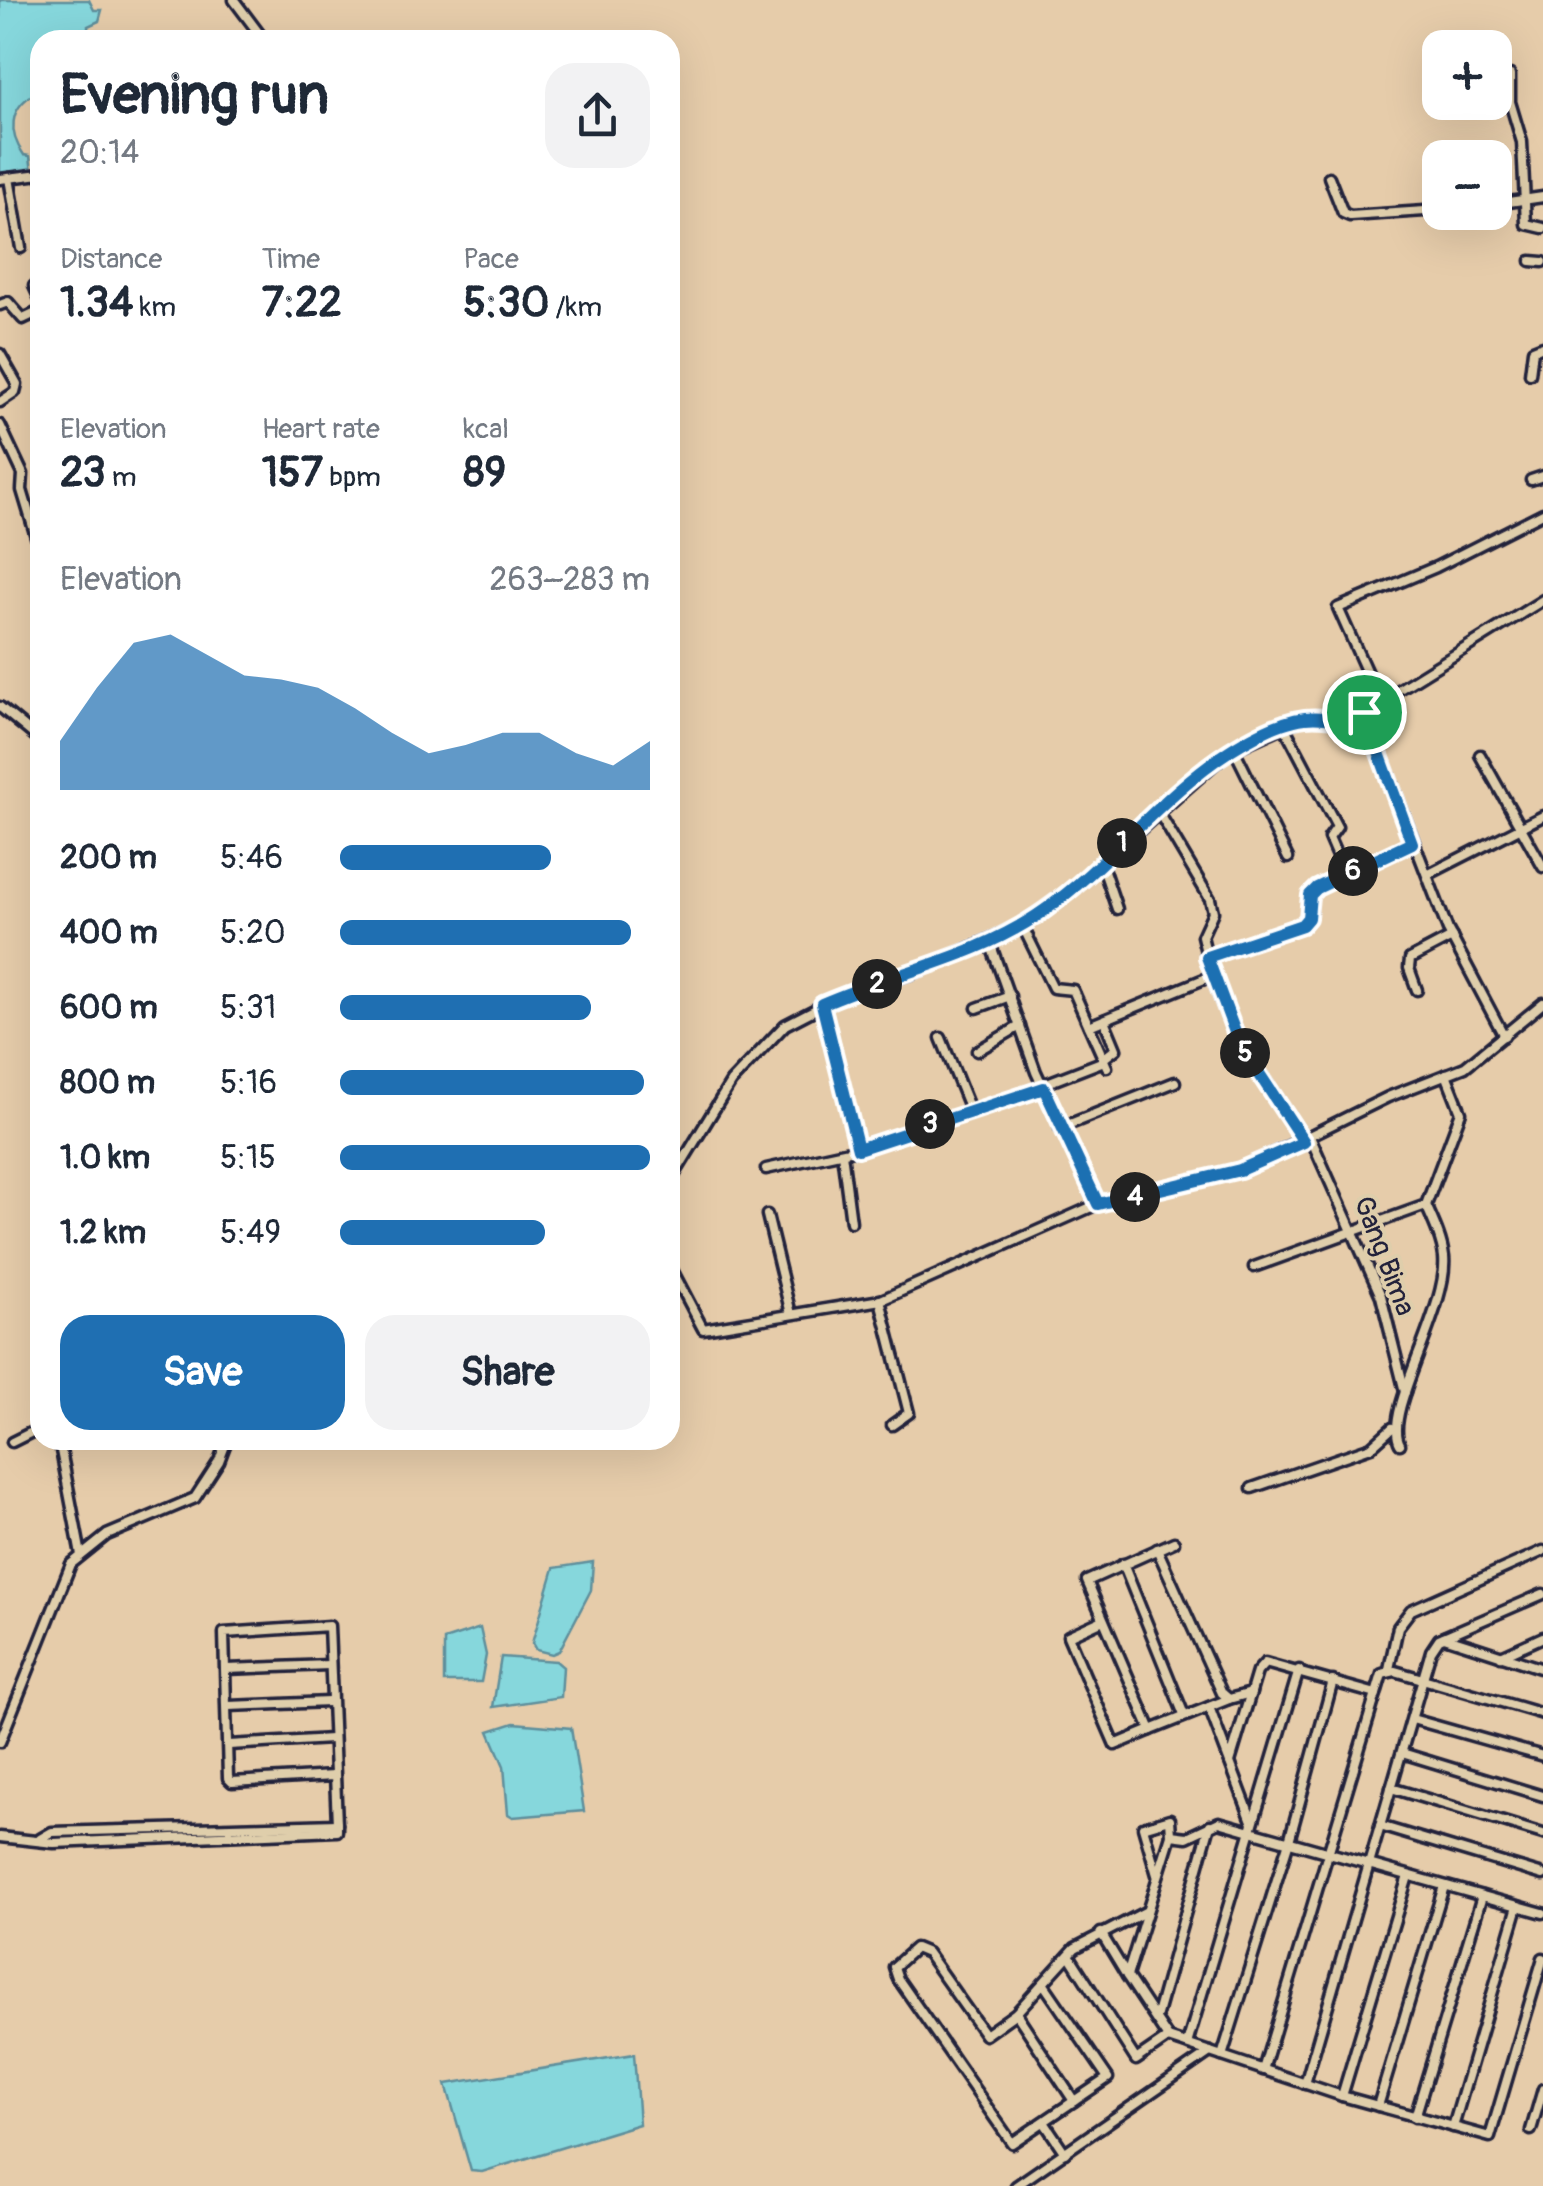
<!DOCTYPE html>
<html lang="en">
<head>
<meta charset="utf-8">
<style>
	body { margin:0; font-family:Pangolin,sans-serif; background:#f2f2f3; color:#1f2937; height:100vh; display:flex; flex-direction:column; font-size:38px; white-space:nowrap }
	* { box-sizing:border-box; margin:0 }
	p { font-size:32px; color:#747a83 }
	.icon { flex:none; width:55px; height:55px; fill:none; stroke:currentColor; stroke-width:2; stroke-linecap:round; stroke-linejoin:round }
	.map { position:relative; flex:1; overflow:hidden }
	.side { position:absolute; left:30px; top:30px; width:650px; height:1420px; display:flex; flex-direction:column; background:#fff; border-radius:30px; box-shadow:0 10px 40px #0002 }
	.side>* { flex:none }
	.fabs { position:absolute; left:1422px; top:30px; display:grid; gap:20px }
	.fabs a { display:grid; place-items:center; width:90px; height:90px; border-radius:20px; background:#fff; box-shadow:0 10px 40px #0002; font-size:50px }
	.pin { position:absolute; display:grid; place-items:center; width:85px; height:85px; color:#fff; margin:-42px; border:5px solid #fff; border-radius:50%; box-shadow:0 2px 10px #0007 }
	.km { position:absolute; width:50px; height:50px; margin:-25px; border-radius:50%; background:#222; color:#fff; font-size:28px; line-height:50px; text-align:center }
	.round { display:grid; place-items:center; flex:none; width:105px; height:105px; border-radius:30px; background:#f2f2f3 }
	.overview { display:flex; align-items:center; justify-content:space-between; height:170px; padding:0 30px }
	h1 { font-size:55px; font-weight:700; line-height:75px }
	.stats { display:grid; grid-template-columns:repeat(3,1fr); gap:15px; height:170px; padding:10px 30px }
	.stats div { display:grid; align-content:center }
	.stats b { font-size:42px; font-weight:700 }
	.stats small { font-size:28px; font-weight:400 }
	.stats p { font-size:28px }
	.chart { height:280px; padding:20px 30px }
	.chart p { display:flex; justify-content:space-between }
	.chart svg { width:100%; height:180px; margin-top:10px; fill:#1f6fb2; opacity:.7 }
	.primary-button { display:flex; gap:20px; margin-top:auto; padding:20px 30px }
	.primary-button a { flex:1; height:115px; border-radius:30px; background:#1f6fb2; color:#fff; font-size:40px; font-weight:700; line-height:115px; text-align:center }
	.primary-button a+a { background:#f2f2f3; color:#1f2937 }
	ul { padding:0 30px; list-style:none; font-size:32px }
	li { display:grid; grid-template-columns:160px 120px 1fr; align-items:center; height:75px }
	li i { height:25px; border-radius:12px; background:#1f6fb2 }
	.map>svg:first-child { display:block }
</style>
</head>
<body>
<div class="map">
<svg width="1543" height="2186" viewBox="0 0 1543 2186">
	<rect width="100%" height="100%" fill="#e6ccaa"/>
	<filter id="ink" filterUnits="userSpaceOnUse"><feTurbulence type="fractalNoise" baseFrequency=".01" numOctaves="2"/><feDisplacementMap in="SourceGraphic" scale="20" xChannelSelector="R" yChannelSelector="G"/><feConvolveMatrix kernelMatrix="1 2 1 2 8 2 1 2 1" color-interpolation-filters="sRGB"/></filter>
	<g filter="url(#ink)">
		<g fill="#86d7dc" stroke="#5e8f9c" stroke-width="2.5">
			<path d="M0,0H89L94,10H102L99,21L88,26L89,40H40V102L34,94C9,108 8,133 24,155L30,156L32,172L0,176Z"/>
			<polygon points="593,1562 591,1590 559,1651 552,1654 536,1650 532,1643 554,1568"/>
			<polygon points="480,1628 486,1655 481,1682 444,1682 444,1640"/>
			<polygon points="501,1657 556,1661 563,1667 561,1697 493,1707"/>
			<polygon points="514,1723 571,1728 584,1811 513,1817 508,1814 504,1766 489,1731"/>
			<polygon points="634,2054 639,2124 482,2172 471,2171 446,2084"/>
		</g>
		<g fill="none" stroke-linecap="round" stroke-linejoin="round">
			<defs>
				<g id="street">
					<polyline points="234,0 264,40"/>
					<polyline points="1510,75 1510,102 1522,142 1526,224 1543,228"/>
					<polyline points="1329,177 1343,213 1350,216 1440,210"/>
					<polyline points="9,178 21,248"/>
					<polyline points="0,179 40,174"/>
					<polyline points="1495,204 1543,197"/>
					<polyline points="1531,261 1543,262"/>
					<polyline points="34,286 40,299"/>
					<polyline points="0,305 8,302 23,319 40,311"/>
					<polyline points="0,354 17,384 15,392 0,402"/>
					<polyline points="1530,374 1533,350 1543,346"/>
					<polyline points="0,425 23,474 22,490 40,550"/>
					<polyline points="1531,480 1543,476"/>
					<polyline points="1380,702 1338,608 1436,567 1543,513"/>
					<polyline points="0,707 40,740"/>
					<polyline points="1364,712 1448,930 1504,1036"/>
					<polyline points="1283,724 1337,827 1329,838 1345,875"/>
					<polyline points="1234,749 1288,858"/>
					<polyline points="1480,755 1543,867"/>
					<path d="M1158,811L1210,899L1213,912L1202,936C1221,1025 1258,1069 1304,1142"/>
					<polyline points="1101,862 1117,909"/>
					<polyline points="1429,874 1543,816"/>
					<polyline points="1022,925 1053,988 1073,990 1107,1067"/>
					<polyline points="989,940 1036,1072 1098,1204"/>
					<polyline points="1207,957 1302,925 1310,912 1310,895 1317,888 1412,843"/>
					<polyline points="1417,990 1409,968 1410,959 1452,937"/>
					<polyline points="822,1005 858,1149"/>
					<polyline points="977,1008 1010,996"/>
					<polyline points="1089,1026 1214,975"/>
					<polyline points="941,1038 971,1112"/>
					<polyline points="977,1051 1020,1026"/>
					<polyline points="1103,1059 1116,1049 1104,1020"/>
					<polyline points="1042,1085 1104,1061"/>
					<polyline points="1060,1128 1175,1082"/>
					<polyline points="1311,1139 1381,1296 1405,1392"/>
					<polyline points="842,1153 851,1222"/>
					<polyline points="766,1169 858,1149 1044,1088"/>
					<polyline points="670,1182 731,1082 785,1025 841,996 913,973 1022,925 1078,885 1228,752 1303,718 1353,718 1543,600"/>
					<polyline points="767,1215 791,1314"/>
					<polyline points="670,1266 703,1329 881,1300 1098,1204 1240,1170 1388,1097 1465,1067 1543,1003"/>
					<polyline points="1254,1267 1426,1205 1461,1112 1446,1074"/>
					<polyline points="880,1300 909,1413 892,1425"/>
					<polyline points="59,1440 81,1555"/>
					<polyline points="12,1442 40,1428"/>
					<path d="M1400,1444C1382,1413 1449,1308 1444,1257C1442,1239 1433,1221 1426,1205"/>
					<polyline points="1252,1488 1371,1447 1392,1428"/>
					<polyline points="1174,1542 1087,1581 1151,1730 1229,1699"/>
					<polyline points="1157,1549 1222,1693 1229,1699 1251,1693"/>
					<polyline points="1123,1564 1184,1715"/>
					<polyline points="1103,1620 1068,1636 1115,1745 1151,1730"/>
					<polyline points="1444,1637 1543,1669"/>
					<polyline points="1501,1656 1543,1637"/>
					<polyline points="226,1669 329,1665"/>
					<polyline points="1389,1669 1398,1627 1411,1610 1543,1551"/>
					<polyline points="228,1706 329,1702"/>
					<polyline points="1209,1707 1252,1821"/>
					<polyline points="1412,1719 1543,1756"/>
					<polyline points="0,1742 71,1564 107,1535 195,1498 219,1461 227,1440"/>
					<polyline points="229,1745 331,1739"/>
					<polyline points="1402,1753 1543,1796"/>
					<polyline points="1230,1762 1257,1672 1265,1663 1376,1694"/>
					<polyline points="333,1776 232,1782 228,1778 224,1633 329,1626 337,1824"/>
					<polyline points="1391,1788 1543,1834"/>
					<polyline points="1380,1826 1543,1875"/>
					<polyline points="0,1837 54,1843 337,1831 337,1824"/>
					<polyline points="40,1839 52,1832 337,1824"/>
					<polyline points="1157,1875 1143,1827 1170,1819 1171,1835"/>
					<polyline points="1543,1913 1219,1822 1187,1837 1171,1835 1127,1976 1168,2038 1342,2096 1490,2137 1543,1958"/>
					<polyline points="1101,1933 1127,1976"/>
					<polyline points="1069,1955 1136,2060 1168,2038"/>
					<polyline points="1043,1983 1108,2078 1012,2143 898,1979 894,1967 915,1948 927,1953 985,2035 1016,2013 1075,1948 1145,1912"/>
					<polyline points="1016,2013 1074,2101"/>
					<polyline points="1156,2018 1210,1825"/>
					<polyline points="1187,2044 1299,1670"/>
					<polyline points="1222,2056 1289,1841 1333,1681"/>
					<polyline points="1263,2070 1382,1674 1395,1671 1543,1714"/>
					<polyline points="1305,2084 1431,1651 1439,1639 1543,1594"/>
					<polyline points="1342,2096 1408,1876"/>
					<polyline points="1378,2106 1444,1886"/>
					<polyline points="1415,2117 1482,1896"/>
					<polyline points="1044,2122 1065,2153"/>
					<polyline points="1453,2127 1518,1906"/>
					<polyline points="1531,2130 1543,2089"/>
					<polyline points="1016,2186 1210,2052"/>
				</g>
			</defs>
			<use href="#street" stroke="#22223b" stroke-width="15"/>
			<use href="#street" stroke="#dfceab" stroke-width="8"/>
		</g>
	</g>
	<g fill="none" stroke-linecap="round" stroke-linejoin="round" filter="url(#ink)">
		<defs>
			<path id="route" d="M1364,712L1412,843L1317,888L1310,895L1308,918L1302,925L1207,957L1239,1043L1304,1142L1240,1170L1098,1204L1044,1088L858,1149L822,1004C895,972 978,958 1045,910C1111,863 1161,795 1229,751C1251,737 1280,721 1305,718C1328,715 1341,725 1364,712Z"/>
		</defs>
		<use href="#route" stroke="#fff" stroke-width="20"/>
		<use href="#route" stroke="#1f6fb2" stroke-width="12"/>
	</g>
	<g text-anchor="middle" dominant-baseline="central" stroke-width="8" stroke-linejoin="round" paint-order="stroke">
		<g font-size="28" fill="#22223b" stroke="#dfceab">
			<text transform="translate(1384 1256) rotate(69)">Gang Bima</text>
		</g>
	</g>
</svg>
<div class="fabs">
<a>+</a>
<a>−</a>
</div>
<div class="pin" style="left:1364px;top:712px;background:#1e9e55"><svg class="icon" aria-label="arrive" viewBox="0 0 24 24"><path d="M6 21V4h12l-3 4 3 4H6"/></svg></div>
<b class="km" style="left:1122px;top:843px">1</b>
<b class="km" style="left:877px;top:984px">2</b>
<b class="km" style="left:930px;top:1124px">3</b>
<b class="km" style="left:1135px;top:1197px">4</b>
<b class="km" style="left:1245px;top:1053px">5</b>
<b class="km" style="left:1353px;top:871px">6</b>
<section class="side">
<div class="overview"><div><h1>Evening run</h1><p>20:14</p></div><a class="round"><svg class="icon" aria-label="share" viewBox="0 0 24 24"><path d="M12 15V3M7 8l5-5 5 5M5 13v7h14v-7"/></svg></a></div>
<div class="stats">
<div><p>Distance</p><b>1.34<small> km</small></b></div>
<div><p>Time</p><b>7:22</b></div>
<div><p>Pace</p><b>5:30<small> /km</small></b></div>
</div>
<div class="stats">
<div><p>Elevation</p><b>23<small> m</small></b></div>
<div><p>Heart rate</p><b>157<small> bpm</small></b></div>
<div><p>kcal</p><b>89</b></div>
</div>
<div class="chart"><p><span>Elevation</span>263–283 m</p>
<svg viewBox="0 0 160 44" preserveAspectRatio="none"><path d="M0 44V32L10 19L20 8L30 6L40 11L50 16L60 17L70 19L80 24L90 30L100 35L110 33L120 30L130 30L140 35L150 38L160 32V44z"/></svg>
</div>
<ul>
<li><b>200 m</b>5:46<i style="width:68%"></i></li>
<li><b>400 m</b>5:20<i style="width:94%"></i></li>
<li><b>600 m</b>5:31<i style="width:81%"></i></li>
<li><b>800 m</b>5:16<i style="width:98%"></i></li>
<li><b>1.0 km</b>5:15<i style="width:100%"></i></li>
<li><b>1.2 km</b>5:49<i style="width:66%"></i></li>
</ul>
<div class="primary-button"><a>Save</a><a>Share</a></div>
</section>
</div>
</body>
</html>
